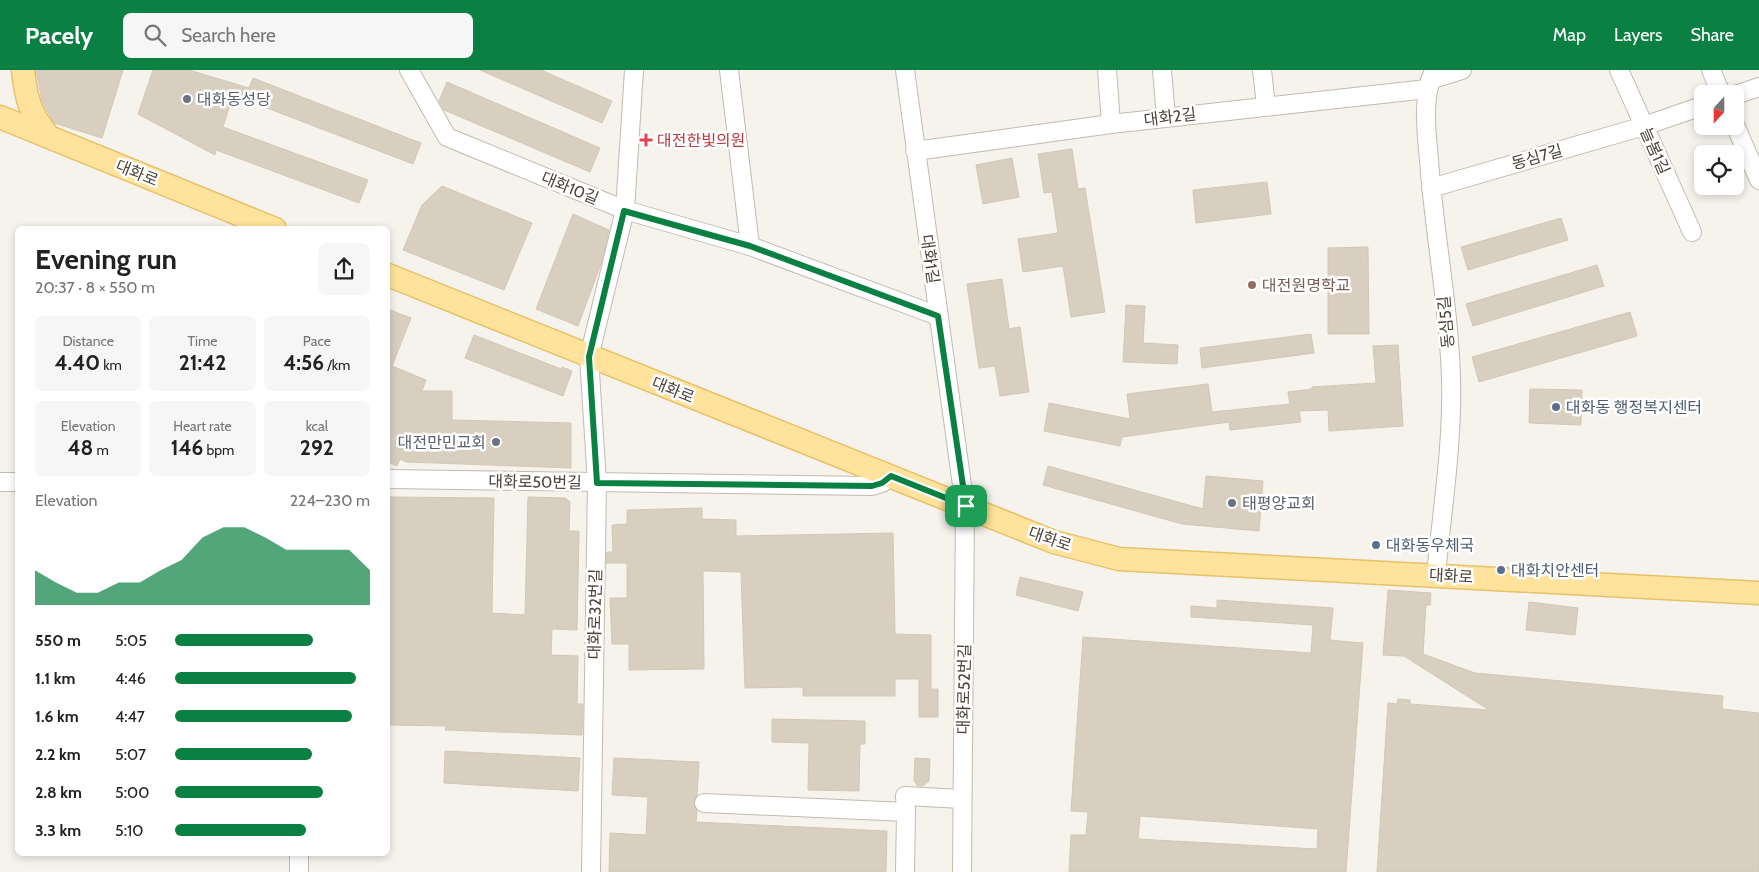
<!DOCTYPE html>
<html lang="en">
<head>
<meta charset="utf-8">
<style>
	body { margin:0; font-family:Cabin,"Noto Sans KR",sans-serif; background:#f6f6f6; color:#222; height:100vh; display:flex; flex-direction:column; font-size:19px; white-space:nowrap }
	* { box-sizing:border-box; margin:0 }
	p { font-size:16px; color:#767676 }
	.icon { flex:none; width:28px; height:28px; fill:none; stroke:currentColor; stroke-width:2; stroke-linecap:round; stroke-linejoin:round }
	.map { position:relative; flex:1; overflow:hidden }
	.sheet { position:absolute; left:15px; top:156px; width:375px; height:630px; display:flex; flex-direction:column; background:#fff; border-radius:8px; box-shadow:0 2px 8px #0003 }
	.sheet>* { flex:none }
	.needle { width:32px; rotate:201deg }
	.tools { position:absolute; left:1694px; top:15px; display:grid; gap:10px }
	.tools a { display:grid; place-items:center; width:50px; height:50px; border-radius:8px; background:#fff; box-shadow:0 2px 8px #0003; font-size:25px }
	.pin { position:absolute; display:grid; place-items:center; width:42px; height:42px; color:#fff; margin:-21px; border-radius:10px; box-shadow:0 2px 8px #0006 }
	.round { display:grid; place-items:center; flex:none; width:52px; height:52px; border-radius:8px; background:#f6f6f6 }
	.overview { display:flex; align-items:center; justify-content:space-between; height:85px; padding:0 20px }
	h1 { font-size:28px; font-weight:700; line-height:38px }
	.figures { display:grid; grid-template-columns:repeat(3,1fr); gap:8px; height:85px; padding:5px 20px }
	.figures div { display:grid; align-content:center; border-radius:8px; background:#f6f6f6; text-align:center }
	.figures b { font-size:21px; font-weight:700 }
	.figures small { font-size:14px; font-weight:400 }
	.figures p { font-size:14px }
	.chart { height:140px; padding:10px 20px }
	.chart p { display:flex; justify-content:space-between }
	.chart svg { width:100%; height:90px; margin-top:5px; fill:#0b8043; opacity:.7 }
	ul { padding:0 20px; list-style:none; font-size:16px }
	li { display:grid; grid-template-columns:80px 60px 1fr; align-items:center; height:38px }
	li i { height:12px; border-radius:6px; background:#0b8043 }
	header { display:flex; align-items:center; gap:30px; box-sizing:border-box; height:70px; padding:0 25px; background:#0b8043; color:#fff }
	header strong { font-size:24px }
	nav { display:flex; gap:28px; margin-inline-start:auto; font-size:18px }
	.search { width:350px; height:45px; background:#f6f6f6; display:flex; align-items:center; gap:12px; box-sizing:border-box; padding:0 18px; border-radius:8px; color:#767676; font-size:19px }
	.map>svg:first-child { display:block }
</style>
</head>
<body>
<header>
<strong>Pacely</strong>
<div class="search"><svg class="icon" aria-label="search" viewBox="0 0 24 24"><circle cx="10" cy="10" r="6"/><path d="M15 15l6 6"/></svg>Search here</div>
<nav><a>Map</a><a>Layers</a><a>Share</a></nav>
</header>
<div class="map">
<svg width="1759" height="802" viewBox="0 0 1759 802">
	<rect width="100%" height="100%" fill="#f6f3ec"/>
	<g fill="#d8cfc1" stroke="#d3c7b4" fill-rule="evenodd">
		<polygon points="36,0 123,0 102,68 54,53 42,31"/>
		<polygon points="153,0 189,0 249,18 253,8 421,73 413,94 233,25 223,57 368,110 359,133 216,80 215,85 138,44"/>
		<polygon points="480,0 541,0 612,31 602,53"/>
		<polygon points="447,12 600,78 590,102 444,40 439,31"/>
		<polygon points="1072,79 1078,119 1085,118 1105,242 1071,247 1063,196 1023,202 1018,169 1058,163 1052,122 1044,123 1038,84"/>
		<polygon points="1012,88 1019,127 983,134 976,95"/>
		<polygon points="1267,112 1271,144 1196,153 1193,120"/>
		<polygon points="442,116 532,153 504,220 403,180 422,135"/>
		<polygon points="573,144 609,160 602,191 578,256 536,239"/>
		<polygon points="1561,148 1568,170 1468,200 1461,177"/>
		<polygon points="1368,177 1369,264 1328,264 1328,178"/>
		<polygon points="1597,195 1604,216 1473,256 1466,234"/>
		<polygon points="1002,209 1009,259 1020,257 1029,322 1000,326 995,296 979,298 967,214"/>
		<polygon points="1126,235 1145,236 1143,273 1178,275 1177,294 1123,292"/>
		<polygon points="388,239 411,248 392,296 426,310 422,321 452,321 452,350 571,353 571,398 406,392 400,389 397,396 388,392"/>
		<polygon points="1630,242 1637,266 1479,312 1472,287"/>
		<polygon points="1311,264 1314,283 1202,298 1200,278"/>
		<polygon points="474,265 561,299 562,297 572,301 563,326 465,288"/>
		<polygon points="1398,275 1403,356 1329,361 1328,340 1299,341 1301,352 1230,360 1229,352 1122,367 1120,376 1044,361 1049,333 1130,349 1127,324 1208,314 1212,342 1290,334 1288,322 1312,319 1312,317 1376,313 1373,276"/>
		<polygon points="1530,319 1582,320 1581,355 1529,353"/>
		<polygon points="1048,396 1203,439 1206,406 1263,411 1259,461 1182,454 1043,415"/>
		<polygon points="388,427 494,428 492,543 525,545 528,427 566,428 570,432 569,461 579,461 577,560 552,559 551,585 578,586 577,634 583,634 582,665 445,660 446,656 388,655"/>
		<polygon points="702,438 702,449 736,450 736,466 893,463 895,564 931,565 931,619 938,619 938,647 919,647 919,609 895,609 895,626 803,626 803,617 745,618 741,502 703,501 704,599 629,600 629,574 612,574 610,528 627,528 627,493 606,493 607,482 613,482 612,455 627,454 627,440"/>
		<polygon points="1020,507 1083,522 1078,541 1016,525"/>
		<polygon points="1388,520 1431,523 1430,535 1426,535 1423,584 1475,603 1723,626 1722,639 1759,643 1759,802 1377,802 1388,633 1397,634 1398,629 1410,630 1410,634 1489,640 1404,586 1383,585"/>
		<path d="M1217,530L1333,538L1330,570L1363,573L1346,802H1069L1071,765H1086L1088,742L1071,741L1083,567L1311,583L1313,555L1191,547V536L1217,538ZM1140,746L1318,759L1317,779L1138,769Z"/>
		<polygon points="1529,532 1578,538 1575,565 1526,560"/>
		<polygon points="772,649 865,651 865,674 860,674 859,721 808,720 809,673 772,672"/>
		<polygon points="445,681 580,688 578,721 444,713"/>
		<polygon points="614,688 699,692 697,725 693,733 697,740 696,752 887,761 886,802 609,802 610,763 646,765 648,727 612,725"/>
		<polygon points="915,688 930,689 929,711 923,716 918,716 914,711"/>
	</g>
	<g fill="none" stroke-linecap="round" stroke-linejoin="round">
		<defs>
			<g id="minor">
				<polyline points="409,0 447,67 625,140 750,176 938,246"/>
				<polyline points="729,0 750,176"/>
				<polyline points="905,0 965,437 962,802"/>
				<polyline points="1107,0 1111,54"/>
				<polyline points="1162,0 1166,47"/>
				<polyline points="1262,0 1266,36"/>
				<path d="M1434,0C1422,31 1426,57 1429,90C1434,163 1449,235 1451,308C1453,373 1442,440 1436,505"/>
				<polyline points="1619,0 1692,162"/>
				<polyline points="1711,0 1721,24"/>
				<polyline points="1430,10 1462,0"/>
				<polyline points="1735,25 1759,17"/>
				<polyline points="1735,55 1759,110"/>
				<polyline points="915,81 1111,54 1427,19"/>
				<polyline points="1431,118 1644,56 1702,36"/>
				<polyline points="388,409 872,416 882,413 891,406"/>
				<polyline points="0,412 18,412"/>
				<polyline points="704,733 906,742 905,726 962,729"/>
				<polyline points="299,802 299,784"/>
				<polyline points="591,802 597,413 589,287 625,140 634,0"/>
				<polyline points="905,802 906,742"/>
			</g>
			<g id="major">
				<path d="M23,0C26,29 30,43 48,66"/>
				<polyline points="0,47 275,159"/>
				<polyline points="388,205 1054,472 1119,489 1759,523"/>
			</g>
		</defs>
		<use href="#minor" stroke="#c2bbae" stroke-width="20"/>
		<use href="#major" stroke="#e6c16a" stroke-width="25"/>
		<use href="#minor" stroke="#fff" stroke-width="18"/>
		<use href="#major" stroke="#ffe39c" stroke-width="22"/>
	</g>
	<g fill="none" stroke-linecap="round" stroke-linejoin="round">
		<defs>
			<polygon id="route" points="624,141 750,176 938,246 966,436 891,406 882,413 872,416 597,413 589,287"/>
		</defs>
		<use href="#route" stroke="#fff" stroke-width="10"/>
		<use href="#route" stroke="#0b8043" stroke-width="6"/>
	</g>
	<g fill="#6b7280" stroke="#fff" stroke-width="2">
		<circle cx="187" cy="29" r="5"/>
		<circle cx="496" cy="372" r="5"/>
		<circle cx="1232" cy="433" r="5"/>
	</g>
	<path fill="#e0444e" stroke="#fff" stroke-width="2" d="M643.5 62.5h5v5h5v5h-5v5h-5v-5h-5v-5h5z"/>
	<circle fill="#8d6e63" stroke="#fff" stroke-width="2" cx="1252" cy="215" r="5"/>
	<g fill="#5c6f8a" stroke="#fff" stroke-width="2">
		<circle cx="1556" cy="337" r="5"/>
		<circle cx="1376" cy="475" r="5"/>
		<circle cx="1501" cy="500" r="5"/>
	</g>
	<g text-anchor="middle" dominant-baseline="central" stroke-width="5" stroke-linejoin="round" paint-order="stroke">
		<g font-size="16" fill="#5b616d" stroke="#fff" text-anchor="start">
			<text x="197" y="29">대화동성당</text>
			<text x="486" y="372" text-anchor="end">대전만민교회</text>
			<text x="1242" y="433">태평양교회</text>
		</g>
		<g font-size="16" fill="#4b4439" stroke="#fff">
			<text transform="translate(1170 47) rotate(-7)">대화2길</text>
			<text transform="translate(1655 81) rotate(66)">늘봄1길</text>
			<text transform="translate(1537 87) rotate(-16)">동심7길</text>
			<text transform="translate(137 103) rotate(22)">대화로</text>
			<text transform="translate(570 118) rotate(22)">대화10길</text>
			<text transform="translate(930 189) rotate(82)">대화1길</text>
			<text transform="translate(1446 252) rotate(-95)">동심5길</text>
			<text transform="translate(673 320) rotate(22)">대화로</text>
			<text transform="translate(535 412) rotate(1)">대화로50번길</text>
			<text transform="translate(1050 469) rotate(19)">대화로</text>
			<text transform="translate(1451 506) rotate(3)">대화로</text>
			<text transform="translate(595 544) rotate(-89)">대화로32번길</text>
			<text transform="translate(964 619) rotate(-89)">대화로52번길</text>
		</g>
		<g font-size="16" fill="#be3a42" stroke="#fff" text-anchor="start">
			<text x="657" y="70">대전한빛의원</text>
		</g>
		<g font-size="16" fill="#785e54" stroke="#fff" text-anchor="start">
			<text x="1262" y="215">대전원명학교</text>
		</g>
		<g font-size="16" fill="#4e5e75" stroke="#fff" text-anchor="start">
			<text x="1566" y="337">대화동 행정복지센터</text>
			<text x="1386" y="475">대화동우체국</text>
			<text x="1511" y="500">대화치안센터</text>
		</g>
	</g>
</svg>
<div class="tools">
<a><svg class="needle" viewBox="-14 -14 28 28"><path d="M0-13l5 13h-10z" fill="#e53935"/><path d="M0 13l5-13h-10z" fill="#767676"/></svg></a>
<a><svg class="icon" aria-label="locate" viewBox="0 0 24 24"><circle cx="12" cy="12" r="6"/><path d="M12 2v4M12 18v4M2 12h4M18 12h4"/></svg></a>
</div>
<div class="pin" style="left:966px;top:436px;background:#1e9e55"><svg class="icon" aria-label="arrive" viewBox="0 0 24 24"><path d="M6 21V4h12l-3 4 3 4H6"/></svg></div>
<section class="sheet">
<div class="overview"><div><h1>Evening run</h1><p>20:37 · 8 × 550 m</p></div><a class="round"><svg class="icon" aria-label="share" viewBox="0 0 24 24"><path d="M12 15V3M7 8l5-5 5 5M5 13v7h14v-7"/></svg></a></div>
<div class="figures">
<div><p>Distance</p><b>4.40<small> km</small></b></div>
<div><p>Time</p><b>21:42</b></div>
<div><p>Pace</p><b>4:56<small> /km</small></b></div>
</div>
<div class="figures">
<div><p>Elevation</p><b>48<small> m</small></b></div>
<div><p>Heart rate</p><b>146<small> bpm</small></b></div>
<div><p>kcal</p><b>292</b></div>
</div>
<div class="chart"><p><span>Elevation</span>224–230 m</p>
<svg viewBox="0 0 160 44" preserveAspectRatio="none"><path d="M0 44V27L10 33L20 38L30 38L40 33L50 33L60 27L70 22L80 11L90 6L100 6L110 11L120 17L130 17L140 17L150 17L160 27V44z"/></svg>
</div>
<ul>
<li><b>550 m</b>5:05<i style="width:71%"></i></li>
<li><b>1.1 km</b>4:46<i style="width:93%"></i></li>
<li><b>1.6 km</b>4:47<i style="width:91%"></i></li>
<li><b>2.2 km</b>5:07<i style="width:70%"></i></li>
<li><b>2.8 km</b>5:00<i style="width:76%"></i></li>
<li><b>3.3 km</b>5:10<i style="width:67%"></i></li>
</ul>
</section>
</div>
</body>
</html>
